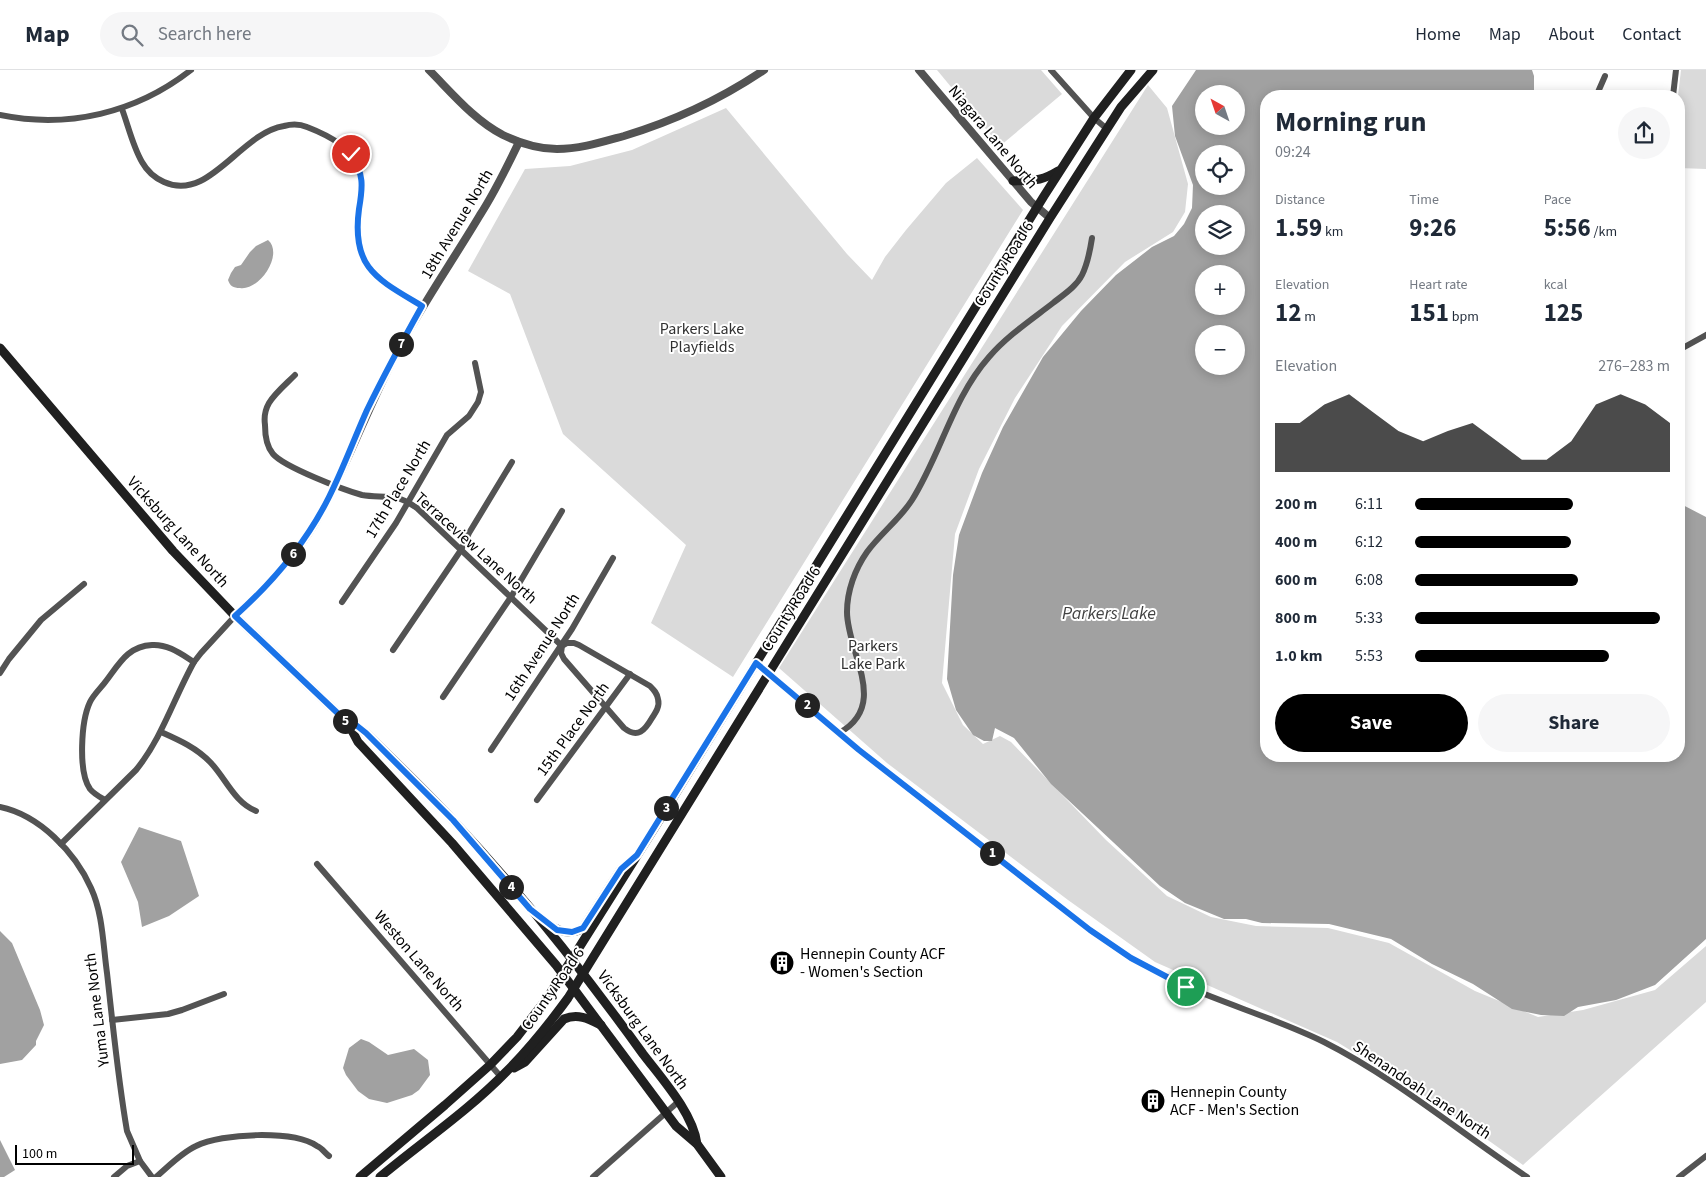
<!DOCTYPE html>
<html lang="en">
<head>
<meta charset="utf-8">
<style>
	body { margin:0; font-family:"Source Sans 3",sans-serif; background:#f6f6f7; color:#1f2937; height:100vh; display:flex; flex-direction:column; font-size:19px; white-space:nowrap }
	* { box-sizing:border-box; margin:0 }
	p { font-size:16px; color:#747a83 }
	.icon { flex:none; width:28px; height:28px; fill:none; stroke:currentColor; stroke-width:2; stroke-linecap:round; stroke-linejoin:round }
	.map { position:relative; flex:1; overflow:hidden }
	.panel { position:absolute; left:1260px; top:20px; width:425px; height:672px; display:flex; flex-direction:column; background:#fff; border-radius:20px; box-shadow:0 2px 12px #0003 }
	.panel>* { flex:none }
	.needle { width:32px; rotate:320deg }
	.buttons { position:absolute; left:1195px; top:15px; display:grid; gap:10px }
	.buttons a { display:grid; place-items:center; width:50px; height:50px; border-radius:50%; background:#fff; box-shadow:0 2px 12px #0003; font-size:25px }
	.scale { position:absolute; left:15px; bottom:12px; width:119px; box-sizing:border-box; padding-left:5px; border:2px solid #000; border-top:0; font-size:14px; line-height:18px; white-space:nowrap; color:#000; -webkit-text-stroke:4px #fff; paint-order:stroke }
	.pin { position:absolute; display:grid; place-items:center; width:42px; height:42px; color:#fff; margin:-21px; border:2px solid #fff; border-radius:50%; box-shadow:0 1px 5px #0007 }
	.km { position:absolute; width:25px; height:25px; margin:-12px; border-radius:50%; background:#222; color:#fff; font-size:14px; line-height:25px; text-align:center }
	.round { display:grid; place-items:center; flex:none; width:52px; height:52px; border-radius:26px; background:#f6f6f7 }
	.head { display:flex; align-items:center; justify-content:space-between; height:85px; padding:0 15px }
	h1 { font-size:28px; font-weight:700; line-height:38px }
	.stats { display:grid; grid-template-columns:repeat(3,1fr); gap:8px; height:85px; padding:5px 15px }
	.stats div { display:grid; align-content:center }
	.stats b { font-size:25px; font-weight:700 }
	.stats small { font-size:14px; font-weight:400 }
	.stats p { font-size:14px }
	.chart { height:140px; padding:10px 15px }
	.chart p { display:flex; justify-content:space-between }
	.chart svg { width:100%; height:90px; margin-top:5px; fill:#000; opacity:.7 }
	.button { display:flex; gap:10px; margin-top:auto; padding:10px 15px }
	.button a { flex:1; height:58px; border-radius:30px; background:#000; color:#fff; font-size:20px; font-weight:700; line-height:58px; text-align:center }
	.button a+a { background:#f6f6f7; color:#1f2937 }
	ul { padding:0 15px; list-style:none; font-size:16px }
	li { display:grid; grid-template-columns:80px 60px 1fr; align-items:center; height:38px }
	li i { height:12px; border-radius:6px; background:#000 }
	header { display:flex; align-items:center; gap:30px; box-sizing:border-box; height:70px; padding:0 25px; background:#fff; border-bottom:1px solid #e0e1e3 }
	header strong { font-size:24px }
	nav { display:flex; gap:28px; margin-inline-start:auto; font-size:18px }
	.search { width:350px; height:45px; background:#f6f6f7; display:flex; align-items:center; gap:12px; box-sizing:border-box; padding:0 18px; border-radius:28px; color:#747a83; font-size:19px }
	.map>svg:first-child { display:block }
</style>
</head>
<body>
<header>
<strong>Map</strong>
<div class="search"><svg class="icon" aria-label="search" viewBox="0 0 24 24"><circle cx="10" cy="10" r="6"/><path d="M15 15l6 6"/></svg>Search here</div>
<nav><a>Home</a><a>Map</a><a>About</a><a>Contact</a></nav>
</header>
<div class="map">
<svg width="1706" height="1107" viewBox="0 0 1706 1107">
	<rect width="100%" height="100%" fill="#fff"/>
	<g fill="#dadada">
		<polygon points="937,0 1041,0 1062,24 1000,76"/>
		<polygon points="1681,0 1706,0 1706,99 1679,98 1678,26"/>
		<polygon points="1148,15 1167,38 1188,114 1185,142 1173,162 1125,192 1062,256 1015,328 979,399 955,464 942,613 963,655 983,674 1000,666 1011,672 1106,770 1167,826 1211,847 1256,856 1328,858 1389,873 1475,921 1538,947 1583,940 1655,920 1706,876 1706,932 1523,1095 1433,1031 1337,972 1155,892 1068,830 887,693 779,598"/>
		<polygon points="726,38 847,184 872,210 885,187 906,160 946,113 977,88 1023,140 733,607 651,553 686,475 563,364 510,224 468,201 525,99 570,96 632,80"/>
	</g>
	<g fill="#a1a1a1" fill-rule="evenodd">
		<path d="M1196,0H1532L1534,6V26H1266V686H1679V433L1706,447V869L1655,915L1616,930L1578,937L1564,946L1541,945L1512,939L1473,914L1432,894L1391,869L1329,854L1262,853L1246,849H1224L1185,833L1160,816L1051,714L1014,668L995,658L992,671H984L973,665L956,640L947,609L953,505L959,465L982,403L1003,357L1043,287L1081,241L1116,205L1152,177L1174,166L1184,154L1192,138L1193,115L1175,66L1172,36ZM1204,24H1236V56H1204ZM1204,84H1236V116H1204ZM1204,144H1236V176H1204ZM1204,204H1236V236H1204ZM1204,264H1236V296H1204Z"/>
		<path d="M268,170C284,184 260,221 240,218C233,218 230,216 228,210L231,203L235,197L241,195L250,182L256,176Z"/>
		<polygon points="139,757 181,771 199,826 169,846 142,857 138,832 121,792"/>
		<polygon points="0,861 12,873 40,940 44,955 36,971 36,975 22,990 0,994"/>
		<polygon points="361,969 369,972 388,985 414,979 428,990 430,1005 419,1020 412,1025 387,1033 369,1029 358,1021 346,1005 343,998 349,978"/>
		<polygon points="0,1070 15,1100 4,1107 0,1107"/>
	</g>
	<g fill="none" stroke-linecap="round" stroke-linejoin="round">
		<g stroke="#535353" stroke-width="6">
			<polyline points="1051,0 1094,48 1107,59"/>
			<polyline points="1599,26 1598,22 1605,6"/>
			<polyline points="1673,26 1676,0"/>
			<path d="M122,39C128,55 133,77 142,92C147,101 155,108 164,112C209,133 240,63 284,56C291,54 300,54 307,57C408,96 330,140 368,196C380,215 404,225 423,236"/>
			<path d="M0,45C68,59 136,43 191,0"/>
			<polyline points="1679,280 1706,265"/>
			<path d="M295,305C286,314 275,323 269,333C265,340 264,348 265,355C265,365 266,376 273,384C284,397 344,420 362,425C374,427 385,426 396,428C404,429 411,434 417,438L562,576"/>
			<polyline points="342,532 396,453 447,365 469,346 478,332 481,322 475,293"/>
			<path d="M567,573H574L579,575L650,616C654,620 657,623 658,629C660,636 656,642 652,648C645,660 638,669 624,658L564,589L561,583L562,576Z"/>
			<polyline points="393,580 461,480 469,463 512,392"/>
			<path d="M756,593C792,621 825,652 860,681C908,719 956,755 1004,793C1046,825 1087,860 1131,888C1191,926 1261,941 1324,972C1397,1009 1459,1062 1527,1107"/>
			<polyline points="0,603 9,589 41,550 84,514"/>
			<polyline points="443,627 511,527 562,441"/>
			<path d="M161,662C179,670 197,678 211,693C226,709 235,733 256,741"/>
			<path d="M839,663C890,635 847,583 847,542C847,521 855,499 867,482C881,463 900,449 912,430C941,384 952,329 989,287C1007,266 1031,250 1053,233C1063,225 1076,217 1082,205C1088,193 1090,181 1092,168"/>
			<polyline points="491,680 572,559 613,488"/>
			<path d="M105,730C100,727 94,724 90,719C78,702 81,651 90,632C94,624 101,618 106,611C119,594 128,576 152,575C168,574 181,584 194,592"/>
			<polyline points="537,730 630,604"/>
			<path d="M0,737C39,745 75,782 91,818C103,844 103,875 107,903C113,956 118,1009 127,1061L140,1091L152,1107"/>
			<path d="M61,774L136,700C162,668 174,628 194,592L201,583L235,546"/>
			<polyline points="317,794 501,1007"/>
			<polyline points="112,950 168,944 182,940 224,924"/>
			<polyline points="114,1107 127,1096 140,1091"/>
			<path d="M156,1107C169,1096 181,1083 196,1076C222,1063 293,1060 317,1076C322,1078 325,1083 329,1086"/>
			<polyline points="593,1107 678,1032"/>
			<polyline points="1679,1107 1706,1086"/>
		</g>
		<g stroke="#535353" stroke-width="8">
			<path d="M429,0C452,23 474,50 503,65C520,73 539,79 557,79C580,79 602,72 624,66C674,51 721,29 764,0"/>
			<polyline points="919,0 1031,132 1050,148"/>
			<path d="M235,546C265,519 293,489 314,455C346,400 366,340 396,284C421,236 452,192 480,145C495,122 507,97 519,72"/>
		</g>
		<g stroke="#202020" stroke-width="9">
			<path d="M1013,111C1033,110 1040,112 1058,101"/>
			<polyline points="0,278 173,481 235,546 348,653 358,672 452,773 556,895 676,1056 697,1074 721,1107"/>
			<path d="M348,653L355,655L366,663C395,691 424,719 452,749C521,823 584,902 643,984C662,1009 693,1043 697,1074"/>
			<path d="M546,852C557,861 569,866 583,858L621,799L630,792"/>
			<path d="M514,998L525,992L564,949C578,943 589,949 601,955"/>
			<polyline points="360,1107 445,1035 490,995 517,967 548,927 655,757 1044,126 1094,48 1131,0"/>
			<path d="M380,1107C422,1072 468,1041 506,1002C529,979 549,954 568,928L1050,148L1121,37L1153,0"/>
		</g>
	</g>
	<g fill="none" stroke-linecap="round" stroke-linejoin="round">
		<defs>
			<path id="route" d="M351,84C364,104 363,116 359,139C351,198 377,209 422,236C403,270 384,305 367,340C354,369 343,399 329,427C306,473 273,512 235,546L348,653L356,655L366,663L453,750L530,839L557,860L572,862L583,858L621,799L637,785L756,593L859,680L1090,860L1131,888L1186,917"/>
		</defs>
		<use href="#route" stroke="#fff" stroke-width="10"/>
		<use href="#route" stroke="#1a73e8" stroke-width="6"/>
	</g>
	<defs>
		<symbol id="building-disc" viewBox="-11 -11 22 22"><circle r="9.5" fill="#000" stroke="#fff"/><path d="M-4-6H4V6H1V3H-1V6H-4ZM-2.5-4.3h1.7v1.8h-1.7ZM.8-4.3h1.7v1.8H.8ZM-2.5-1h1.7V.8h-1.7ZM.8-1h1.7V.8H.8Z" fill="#fff"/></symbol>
	</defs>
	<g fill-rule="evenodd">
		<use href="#building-disc" x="768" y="879" width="28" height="28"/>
		<use href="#building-disc" x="1139" y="1017" width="28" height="28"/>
	</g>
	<g text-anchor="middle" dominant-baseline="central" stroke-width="4" stroke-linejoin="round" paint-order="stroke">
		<g font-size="16" fill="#000" stroke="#fff">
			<text transform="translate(993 67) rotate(50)">Niagara Lane North</text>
			<text transform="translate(457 154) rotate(-59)">18th Avenue North</text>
			<text transform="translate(1004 194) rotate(-58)">County Road 6</text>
			<text transform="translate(398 419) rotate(-59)">17th Place North</text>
			<text transform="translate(178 462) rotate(48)">Vicksburg Lane North</text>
			<text transform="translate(476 478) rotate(42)">Terraceview Lane North</text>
			<text transform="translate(791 539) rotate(-58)">County Road 6</text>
			<text transform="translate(542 577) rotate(-57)">16th Avenue North</text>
			<text transform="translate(573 659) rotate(-54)">15th Place North</text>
			<text transform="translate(419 891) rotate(49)">Weston Lane North</text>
			<text transform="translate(553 919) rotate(-55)">County Road 6</text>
			<text transform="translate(97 940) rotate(-97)">Yuma Lane North</text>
			<text transform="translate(643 960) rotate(54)">Vicksburg Lane North</text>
			<text transform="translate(1422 1020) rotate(34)">Shenandoah Lane North</text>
		</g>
		<g font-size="16" fill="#313131" stroke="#fff">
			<text x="702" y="259">Parkers Lake<tspan x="702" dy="18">Playfields</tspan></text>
			<text x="873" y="576">Parkers<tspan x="873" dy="18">Lake Park</tspan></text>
		</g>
		<g font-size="16" fill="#000" stroke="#fff" text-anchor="start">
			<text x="800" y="884">Hennepin County ACF<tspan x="800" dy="18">- Women's Section</tspan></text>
			<text x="1170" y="1022">Hennepin County<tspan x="1170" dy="18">ACF - Men's Section</tspan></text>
		</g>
		<g font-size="18" font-style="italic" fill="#424242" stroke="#fff">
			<text x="1109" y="543">Parkers Lake</text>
		</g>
	</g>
</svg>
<div class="buttons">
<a><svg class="needle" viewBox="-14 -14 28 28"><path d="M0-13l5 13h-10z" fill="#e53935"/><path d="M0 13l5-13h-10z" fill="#747a83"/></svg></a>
<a><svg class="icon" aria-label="locate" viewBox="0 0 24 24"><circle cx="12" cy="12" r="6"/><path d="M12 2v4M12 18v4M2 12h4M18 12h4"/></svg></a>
<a><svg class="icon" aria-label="layers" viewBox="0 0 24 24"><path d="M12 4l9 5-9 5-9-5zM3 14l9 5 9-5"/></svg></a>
<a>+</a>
<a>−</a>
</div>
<div class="scale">100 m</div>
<div class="pin" style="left:1186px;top:917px;background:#1e9e55"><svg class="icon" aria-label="arrive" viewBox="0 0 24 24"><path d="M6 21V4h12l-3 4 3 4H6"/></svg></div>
<div class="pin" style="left:351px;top:84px;background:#d93025"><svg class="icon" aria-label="check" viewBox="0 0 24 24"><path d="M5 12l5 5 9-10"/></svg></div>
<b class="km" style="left:992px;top:783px">1</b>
<b class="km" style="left:807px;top:635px">2</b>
<b class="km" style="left:666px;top:738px">3</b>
<b class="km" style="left:511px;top:817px">4</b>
<b class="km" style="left:345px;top:651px">5</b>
<b class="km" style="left:293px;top:484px">6</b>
<b class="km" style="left:401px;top:274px">7</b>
<section class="panel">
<div class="head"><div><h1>Morning run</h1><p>09:24</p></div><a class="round"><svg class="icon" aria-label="share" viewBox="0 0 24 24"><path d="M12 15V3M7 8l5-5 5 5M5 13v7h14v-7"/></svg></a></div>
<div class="stats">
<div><p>Distance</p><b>1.59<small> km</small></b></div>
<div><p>Time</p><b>9:26</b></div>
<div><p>Pace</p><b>5:56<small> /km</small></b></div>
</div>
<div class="stats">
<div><p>Elevation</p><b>12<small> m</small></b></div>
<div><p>Heart rate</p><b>151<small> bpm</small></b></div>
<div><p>kcal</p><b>125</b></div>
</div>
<div class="chart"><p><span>Elevation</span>276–283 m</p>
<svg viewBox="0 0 160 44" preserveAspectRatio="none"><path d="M0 44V20L10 20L20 11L30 6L40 15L50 24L60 29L70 24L80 20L90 29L100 38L110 38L120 29L130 11L140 6L150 11L160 20V44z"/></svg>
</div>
<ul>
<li><b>200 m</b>6:11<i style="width:62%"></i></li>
<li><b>400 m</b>6:12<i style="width:61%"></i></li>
<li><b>600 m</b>6:08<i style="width:64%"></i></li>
<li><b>800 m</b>5:33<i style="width:96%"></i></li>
<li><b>1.0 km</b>5:53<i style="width:76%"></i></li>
</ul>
<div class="button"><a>Save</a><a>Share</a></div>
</section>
</div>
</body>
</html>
